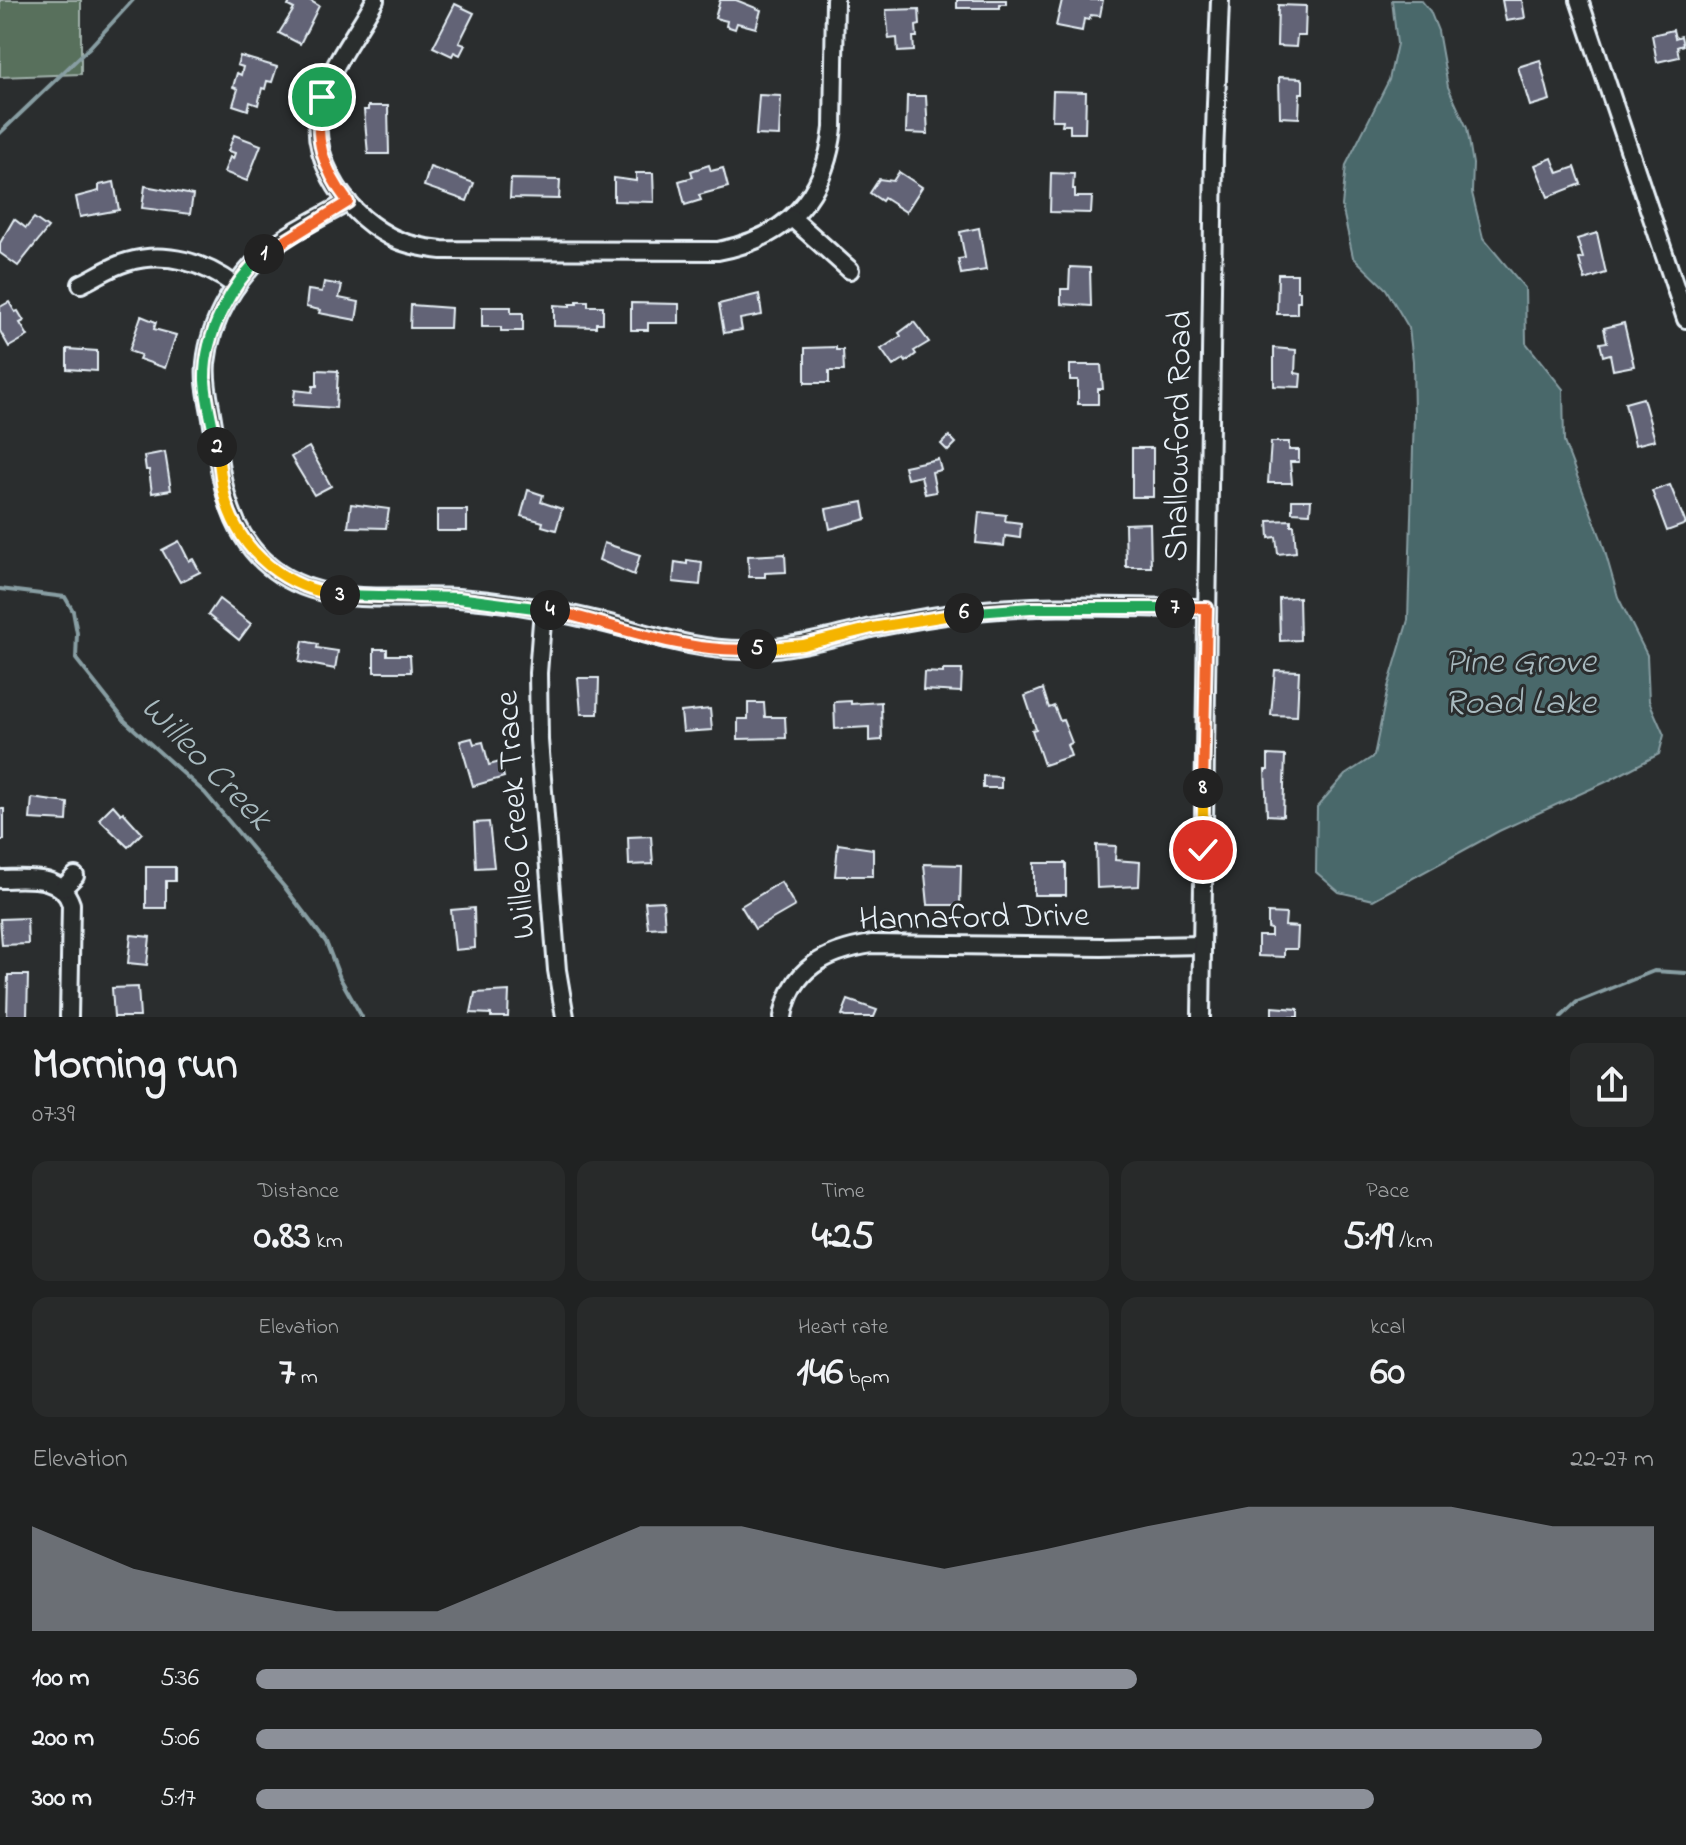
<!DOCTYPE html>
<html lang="en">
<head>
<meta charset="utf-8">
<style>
	body { margin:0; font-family:"Indie Flower",sans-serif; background:#282a2a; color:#f1f3f6; height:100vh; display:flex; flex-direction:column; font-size:30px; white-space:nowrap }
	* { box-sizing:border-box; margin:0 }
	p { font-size:26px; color:#a2a4a5 }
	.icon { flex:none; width:44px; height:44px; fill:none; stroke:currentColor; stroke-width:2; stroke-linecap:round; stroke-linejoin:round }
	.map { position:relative; height:1017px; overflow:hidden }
	.side { display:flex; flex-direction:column; background:#202222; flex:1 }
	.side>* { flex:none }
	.pin { position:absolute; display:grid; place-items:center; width:68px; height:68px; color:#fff; margin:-34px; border:4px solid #fff; border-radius:50%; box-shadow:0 2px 8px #0007 }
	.km { position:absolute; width:40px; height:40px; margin:-20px; border-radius:50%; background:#222; color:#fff; font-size:22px; line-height:40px; text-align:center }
	.round { display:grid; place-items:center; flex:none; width:84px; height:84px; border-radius:16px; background:#282a2a }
	.summary { display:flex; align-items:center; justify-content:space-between; height:136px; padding:0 32px }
	h1 { font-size:44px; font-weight:700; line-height:60px }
	.figures { display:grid; grid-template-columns:repeat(3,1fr); gap:12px; height:136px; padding:8px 32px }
	.figures div { display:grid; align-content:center; border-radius:16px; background:#282a2a; text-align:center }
	.figures b { font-size:40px; font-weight:700 }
	.figures small { font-size:22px; font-weight:400 }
	.figures p { font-size:22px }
	.chart { height:224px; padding:16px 32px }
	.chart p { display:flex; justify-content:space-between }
	.chart svg { width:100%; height:144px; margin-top:8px; fill:#8c9099; opacity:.7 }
	ul { padding:0 32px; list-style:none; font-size:26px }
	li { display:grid; grid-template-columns:128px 96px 1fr; align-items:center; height:60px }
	li i { height:20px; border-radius:10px; background:#8c9099 }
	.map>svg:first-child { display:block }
</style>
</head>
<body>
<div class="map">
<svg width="1686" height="1017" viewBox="0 0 1686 1017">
	<rect width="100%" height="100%" fill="#2a2d2e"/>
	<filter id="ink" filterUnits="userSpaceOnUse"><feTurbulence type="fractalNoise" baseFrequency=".0125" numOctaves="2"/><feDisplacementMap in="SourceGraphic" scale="16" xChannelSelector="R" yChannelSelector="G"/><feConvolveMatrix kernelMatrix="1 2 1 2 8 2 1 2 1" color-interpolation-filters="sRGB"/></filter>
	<g filter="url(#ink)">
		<polygon fill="#586f5c" stroke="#a0b0aa" stroke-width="2" points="0,0 81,0 81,74 0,77"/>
		<polygon fill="#48676a" stroke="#889ea3" stroke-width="2" points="1392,0 1421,0 1430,11 1438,31 1448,87 1467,128 1473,164 1472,193 1483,238 1525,288 1526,343 1563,389 1564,442 1602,541 1618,597 1647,655 1649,701 1664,735 1659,754 1608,781 1499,831 1373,900 1339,892 1316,872 1317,807 1345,775 1374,756 1388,687 1408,620 1414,414 1413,361 1409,328 1386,289 1353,257 1342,206 1346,165 1389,80 1397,44"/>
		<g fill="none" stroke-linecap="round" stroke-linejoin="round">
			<g stroke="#889ea3" stroke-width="4">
				<polyline points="0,133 90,47 133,0"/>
				<polyline points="0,589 65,597 73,611 77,633 76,659 125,721 205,793 286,889 326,942 340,978 362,1017"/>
				<polyline points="1561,1017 1577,1002 1654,971 1686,973"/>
			</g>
		</g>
		<g fill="#626476" stroke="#e8f1f8" stroke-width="2">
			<polygon points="291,0 309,0 319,6 300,44 279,33 294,9 288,6"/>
			<polygon points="720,0 736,0 761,10 756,28 737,23 735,29 726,26 727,21 715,18"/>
			<polygon points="957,0 1006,0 1006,4 1000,4 1000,8 957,8"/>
			<polygon points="1062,0 1103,0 1100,16 1091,15 1089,20 1084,19 1082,31 1056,26"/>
			<polygon points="1502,0 1522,0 1525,18 1506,21"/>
			<polygon points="455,4 474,13 459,43 465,45 460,55 454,52 452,56 433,47"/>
			<polygon points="1278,5 1306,6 1305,36 1297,36 1296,47 1277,46"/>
			<polygon points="919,9 920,25 916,26 917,37 913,37 914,51 898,52 897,38 889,39 886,10"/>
			<polygon points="1673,30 1675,38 1681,36 1683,45 1677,47 1679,57 1657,62 1652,35"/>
			<polygon points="240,56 277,67 272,82 267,81 265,89 262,88 258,105 250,102 248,110 233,105 238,89 233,87 237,73 241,75 243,67 237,65"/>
			<polygon points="1540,60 1550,100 1530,106 1518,67"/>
			<polygon points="1279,77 1301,78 1303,80 1303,93 1300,93 1299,118 1280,117"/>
			<polygon points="1053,91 1086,92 1085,133 1070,133 1070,125 1062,125 1063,120 1052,120"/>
			<polygon points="759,95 781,96 779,136 756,135"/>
			<polygon points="907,96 926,96 928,134 906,133"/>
			<polygon points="368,106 388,106 389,154 368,154 364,110 368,110"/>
			<polygon points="234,135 261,145 247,181 224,172 230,157 233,159 235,153 228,151"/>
			<polygon points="1552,158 1558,173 1575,167 1581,184 1548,197 1535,165"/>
			<polygon points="709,165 711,171 723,168 728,187 699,195 701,200 685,205 679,181 693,177 691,171"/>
			<polygon points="430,167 474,183 467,201 424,186"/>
			<polygon points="899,172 922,187 906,212 884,198 882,201 870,193 879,179 893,181"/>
			<polygon points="636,173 653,173 654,202 614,201 614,178 636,181"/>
			<polygon points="1051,173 1074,174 1073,189 1075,189 1075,197 1092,197 1091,213 1050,212"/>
			<polygon points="511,179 560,180 559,199 510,198"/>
			<polygon points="114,182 119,210 80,217 76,197 99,191 99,185"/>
			<polygon points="145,186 193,195 190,214 142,208"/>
			<polygon points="34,218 48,228 18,266 0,253 0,243 14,219 26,228"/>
			<polygon points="979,228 986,270 961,274 958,259 965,258 960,232"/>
			<polygon points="1597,233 1606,273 1585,280 1579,259 1583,258 1577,239"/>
			<polygon points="1070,267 1090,268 1091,306 1061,304 1061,289 1069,289"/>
			<polygon points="1278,274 1297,274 1297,291 1300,291 1300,301 1297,301 1297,314 1277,314"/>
			<polygon points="324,282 342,285 339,298 359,302 356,320 319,313 320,310 306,307 308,290 322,292"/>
			<polygon points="759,294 762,315 740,319 742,330 724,333 719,304"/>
			<polygon points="577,301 588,301 588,306 603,306 603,323 596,323 596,327 554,326 554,305 570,306 570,304 577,304"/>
			<polygon points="9,302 15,312 18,311 24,321 20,323 28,336 9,347 0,331 0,307"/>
			<polygon points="631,303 679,304 679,323 648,323 648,330 631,330"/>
			<polygon points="411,305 451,308 450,328 410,328"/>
			<polygon points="482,307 511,307 511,313 523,313 523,331 501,331 501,327 482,327"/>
			<polygon points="141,316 156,322 154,329 176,335 165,368 139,359 141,355 129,351"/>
			<polygon points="914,322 929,342 914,351 916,354 906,362 904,359 893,366 881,349 901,336 899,333"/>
			<polygon points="1624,323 1634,366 1613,370 1610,354 1603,356 1600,343 1607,342 1604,328"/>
			<polygon points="836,347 836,350 843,350 844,371 829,371 829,383 805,383 805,348"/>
			<polygon points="1274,348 1296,350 1295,373 1301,374 1300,387 1274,386"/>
			<polygon points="67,349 97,351 97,371 67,369"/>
			<polygon points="1070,365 1101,365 1103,389 1098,389 1098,404 1078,404 1078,380 1070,380"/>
			<polygon points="317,370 338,371 336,408 293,405 295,390 312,392 313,386 317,386"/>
			<polygon points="1643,398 1655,440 1635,445 1625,403"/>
			<polygon points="949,436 956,443 948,451 941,444"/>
			<polygon points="1271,442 1289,442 1289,450 1299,450 1299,462 1290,462 1292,483 1268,483"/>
			<polygon points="309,447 331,486 314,495 291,457"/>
			<rect x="1132" y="448" width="21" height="49"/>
			<polygon points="165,452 171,490 152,493 149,470 146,470 144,456"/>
			<polygon points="938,459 941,470 932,472 936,492 925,494 921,476 907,479 904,466"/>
			<polygon points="1670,485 1686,524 1667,531 1652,491"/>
			<polygon points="528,490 543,495 541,502 562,509 556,530 542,526 543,522 521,516"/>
			<polygon points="1292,500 1311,500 1310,513 1292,512"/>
			<polygon points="863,502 866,519 830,529 826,509"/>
			<polygon points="351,504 389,509 386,528 348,527"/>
			<rect x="437" y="510" width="30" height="21"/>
			<polygon points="979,512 1006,515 1005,521 1021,523 1020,538 1005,536 1004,546 976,543"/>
			<polygon points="1291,520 1291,525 1294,525 1296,552 1278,554 1276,537 1269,538 1268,521"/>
			<polygon points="1150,523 1151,567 1126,567 1125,524"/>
			<polygon points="179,541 189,561 193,559 200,572 180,582 162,550"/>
			<polygon points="604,543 640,555 634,575 599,560"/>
			<polygon points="785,554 786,572 765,573 765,577 749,577 748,556"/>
			<polygon points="687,560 702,562 700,585 673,582 675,562 687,564"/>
			<polygon points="1299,597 1300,640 1280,641 1279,598"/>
			<polygon points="219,599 251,624 239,640 208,615"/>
			<polygon points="303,641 318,644 317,648 338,651 335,669 299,662"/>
			<polygon points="374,649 387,649 387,655 410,655 411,672 374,672"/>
			<polygon points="943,670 962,670 961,692 923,690 924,672 943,673"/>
			<polygon points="1275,670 1299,671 1297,716 1271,715"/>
			<polygon points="578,678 599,678 598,714 581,714"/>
			<polygon points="1043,689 1049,708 1054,706 1060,721 1063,720 1072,743 1067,745 1071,756 1044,765 1032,730 1036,729 1025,696"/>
			<polygon points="851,701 851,704 881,702 882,740 869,741 869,727 835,729 834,702"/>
			<polygon points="748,703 764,703 765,717 785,717 786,738 738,739 738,719 748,719"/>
			<polygon points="710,709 712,730 683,732 681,712"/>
			<polygon points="472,738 474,744 483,742 489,765 500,762 504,777 473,786 460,741"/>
			<polygon points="1268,755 1285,756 1283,816 1267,815 1265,770 1268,770"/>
			<polygon points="983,776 1001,777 1001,788 983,788"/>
			<polygon points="32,798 68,803 67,821 30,819"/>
			<polygon points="113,805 121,814 123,812 142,833 128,847 99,819"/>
			<rect x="0" y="809" width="4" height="31"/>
			<polygon points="489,822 494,867 476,868 474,823"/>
			<polygon points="651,836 653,864 629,865 628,837"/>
			<polygon points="838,844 873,849 873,876 835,876"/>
			<polygon points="1096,845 1116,846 1115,860 1140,862 1139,886 1097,888"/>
			<rect x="1034" y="863" width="32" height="32"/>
			<polygon points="924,864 961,865 960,905 928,905"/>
			<polygon points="146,867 175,867 175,881 166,881 166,908 146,908"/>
			<polygon points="781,882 795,906 755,929 741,906"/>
			<polygon points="663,901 665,927 648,928 645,902"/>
			<polygon points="474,908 475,948 455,950 451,910"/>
			<polygon points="1268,913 1286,914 1285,926 1298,927 1297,949 1284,949 1284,957 1258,956 1258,936 1271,936 1271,929 1268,928"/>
			<polygon points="27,918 28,944 2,945 0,919"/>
			<polygon points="131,935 150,937 147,965 128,963"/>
			<polygon points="8,975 28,975 27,1017 7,1017"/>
			<polygon points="138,987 140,1017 114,1017 112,988"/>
			<polygon points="509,991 508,1017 491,1017 491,1014 471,1013 475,993"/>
			<polygon points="848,1000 877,1010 874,1017 846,1017 842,1015"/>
			<polygon points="1272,1007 1298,1009 1298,1017 1272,1017"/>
		</g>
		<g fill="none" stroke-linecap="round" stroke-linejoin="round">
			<defs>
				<g id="minor">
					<path d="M375,0C358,31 333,63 322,97C305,152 341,210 389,236C405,245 423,248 442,250L718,251C786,238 825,198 833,128L835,0"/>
					<polyline points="1579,0 1686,319"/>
					<path d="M348,202C322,217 293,230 270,249C237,276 210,320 206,363C204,382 209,400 212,419C221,474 225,534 274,570C326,609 396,594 458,598C502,601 546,609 589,619C642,631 693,651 747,650C790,649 830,638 871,628C906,621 941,615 975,611C1051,603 1131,608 1207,608"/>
					<polyline points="792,218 850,270"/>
					<path d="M81,284C96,277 111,266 127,262C166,250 205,263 236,286"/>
					<polyline points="543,609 538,673 539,740 557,970 565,1017"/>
					<path d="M0,879C26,879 61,873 71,904L69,1017"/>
					<polyline points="63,888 75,876"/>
					<path d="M783,1017C791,968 827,951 872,944L1101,947L1202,945"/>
					<polyline points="1201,1017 1214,156 1220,0"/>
				</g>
			</defs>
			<use href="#minor" stroke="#e8f1f8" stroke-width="22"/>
			<use href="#minor" stroke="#2a2d2e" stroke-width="16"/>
		</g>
	</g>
	<g fill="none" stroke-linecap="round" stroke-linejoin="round" filter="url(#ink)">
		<defs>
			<path id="split-1" d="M264,254L348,202C323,169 313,138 322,97"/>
			<path id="split-2" d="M217,447C213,425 206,402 205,380C204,334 231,284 264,254"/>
			<path id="split-3" d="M217,447C220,465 221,485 226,502C242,554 287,589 340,595"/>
			<polyline id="split-4" points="340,595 458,598 550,610"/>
			<path id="split-5" d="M550,610C617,625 687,655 757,649"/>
			<polyline id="split-6" points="757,649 803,645 872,628 964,613"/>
			<polyline id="split-7" points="964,613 1031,608 1175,608"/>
			<polyline id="split-8" points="1175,608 1207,608 1203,788"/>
			<polyline id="split-9" points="1203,850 1203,788"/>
		</defs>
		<use href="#split-1" stroke="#fff" stroke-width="16"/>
		<use href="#split-2" stroke="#fff" stroke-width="16"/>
		<use href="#split-3" stroke="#fff" stroke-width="16"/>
		<use href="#split-4" stroke="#fff" stroke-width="16"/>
		<use href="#split-5" stroke="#fff" stroke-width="16"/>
		<use href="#split-6" stroke="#fff" stroke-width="16"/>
		<use href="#split-7" stroke="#fff" stroke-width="16"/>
		<use href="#split-8" stroke="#fff" stroke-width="16"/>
		<use href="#split-9" stroke="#fff" stroke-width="16"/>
		<use href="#split-1" stroke="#f0652b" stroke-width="10"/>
		<use href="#split-2" stroke="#22a559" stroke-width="10"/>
		<use href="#split-3" stroke="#f5b400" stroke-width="10"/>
		<use href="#split-4" stroke="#22a559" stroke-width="10"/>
		<use href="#split-5" stroke="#f0652b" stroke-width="10"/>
		<use href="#split-6" stroke="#f5b400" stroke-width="10"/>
		<use href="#split-7" stroke="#22a559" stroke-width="10"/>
		<use href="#split-8" stroke="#f0652b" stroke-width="10"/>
		<use href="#split-9" stroke="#f5b400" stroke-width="10"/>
	</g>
	<g text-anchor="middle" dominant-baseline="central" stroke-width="6" stroke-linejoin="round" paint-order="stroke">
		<g font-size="34" fill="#e8f1f8" stroke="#2a2d2e">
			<text transform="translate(1180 436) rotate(-89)">Shallowford Road</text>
			<text transform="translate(517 815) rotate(-94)">Willeo Creek Trace</text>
			<text transform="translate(974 919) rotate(-1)">Hannaford Drive</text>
		</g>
		<g font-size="36" font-style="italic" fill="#a8babf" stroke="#2a2d2e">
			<text x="1520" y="663">Pine Grove<tspan x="1520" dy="41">Road Lake</tspan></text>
			<text transform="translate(205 764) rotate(46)">Willeo Creek</text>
		</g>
	</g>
</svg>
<div class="pin" style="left:322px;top:97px;background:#1e9e55"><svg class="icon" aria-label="arrive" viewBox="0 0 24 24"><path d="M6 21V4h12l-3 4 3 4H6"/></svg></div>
<div class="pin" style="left:1203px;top:850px;background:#d93025"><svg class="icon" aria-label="check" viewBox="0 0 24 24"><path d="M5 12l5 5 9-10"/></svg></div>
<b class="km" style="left:264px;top:254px">1</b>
<b class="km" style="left:217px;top:447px">2</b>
<b class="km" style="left:340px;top:595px">3</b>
<b class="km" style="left:550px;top:610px">4</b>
<b class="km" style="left:757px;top:649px">5</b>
<b class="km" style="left:964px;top:613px">6</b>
<b class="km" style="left:1175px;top:608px">7</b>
<b class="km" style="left:1203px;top:788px">8</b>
</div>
<section class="side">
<div class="summary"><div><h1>Morning run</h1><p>07:39</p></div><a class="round"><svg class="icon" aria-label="share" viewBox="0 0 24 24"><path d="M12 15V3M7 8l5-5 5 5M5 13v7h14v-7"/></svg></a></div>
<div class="figures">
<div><p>Distance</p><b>0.83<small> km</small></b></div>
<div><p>Time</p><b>4:25</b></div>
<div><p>Pace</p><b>5:19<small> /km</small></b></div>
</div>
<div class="figures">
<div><p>Elevation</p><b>7<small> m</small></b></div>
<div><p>Heart rate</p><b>146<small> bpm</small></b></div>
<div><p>kcal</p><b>60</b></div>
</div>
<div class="chart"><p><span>Elevation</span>22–27 m</p>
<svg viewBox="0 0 160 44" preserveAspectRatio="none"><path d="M0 44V12L10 25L20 32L30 38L40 38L50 25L60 12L70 12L80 19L90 25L100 19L110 12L120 6L130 6L140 6L150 12L160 12V44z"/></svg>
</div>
<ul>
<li><b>100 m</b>5:36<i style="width:63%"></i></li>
<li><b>200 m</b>5:06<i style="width:92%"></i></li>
<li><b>300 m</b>5:17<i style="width:80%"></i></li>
</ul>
</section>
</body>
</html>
